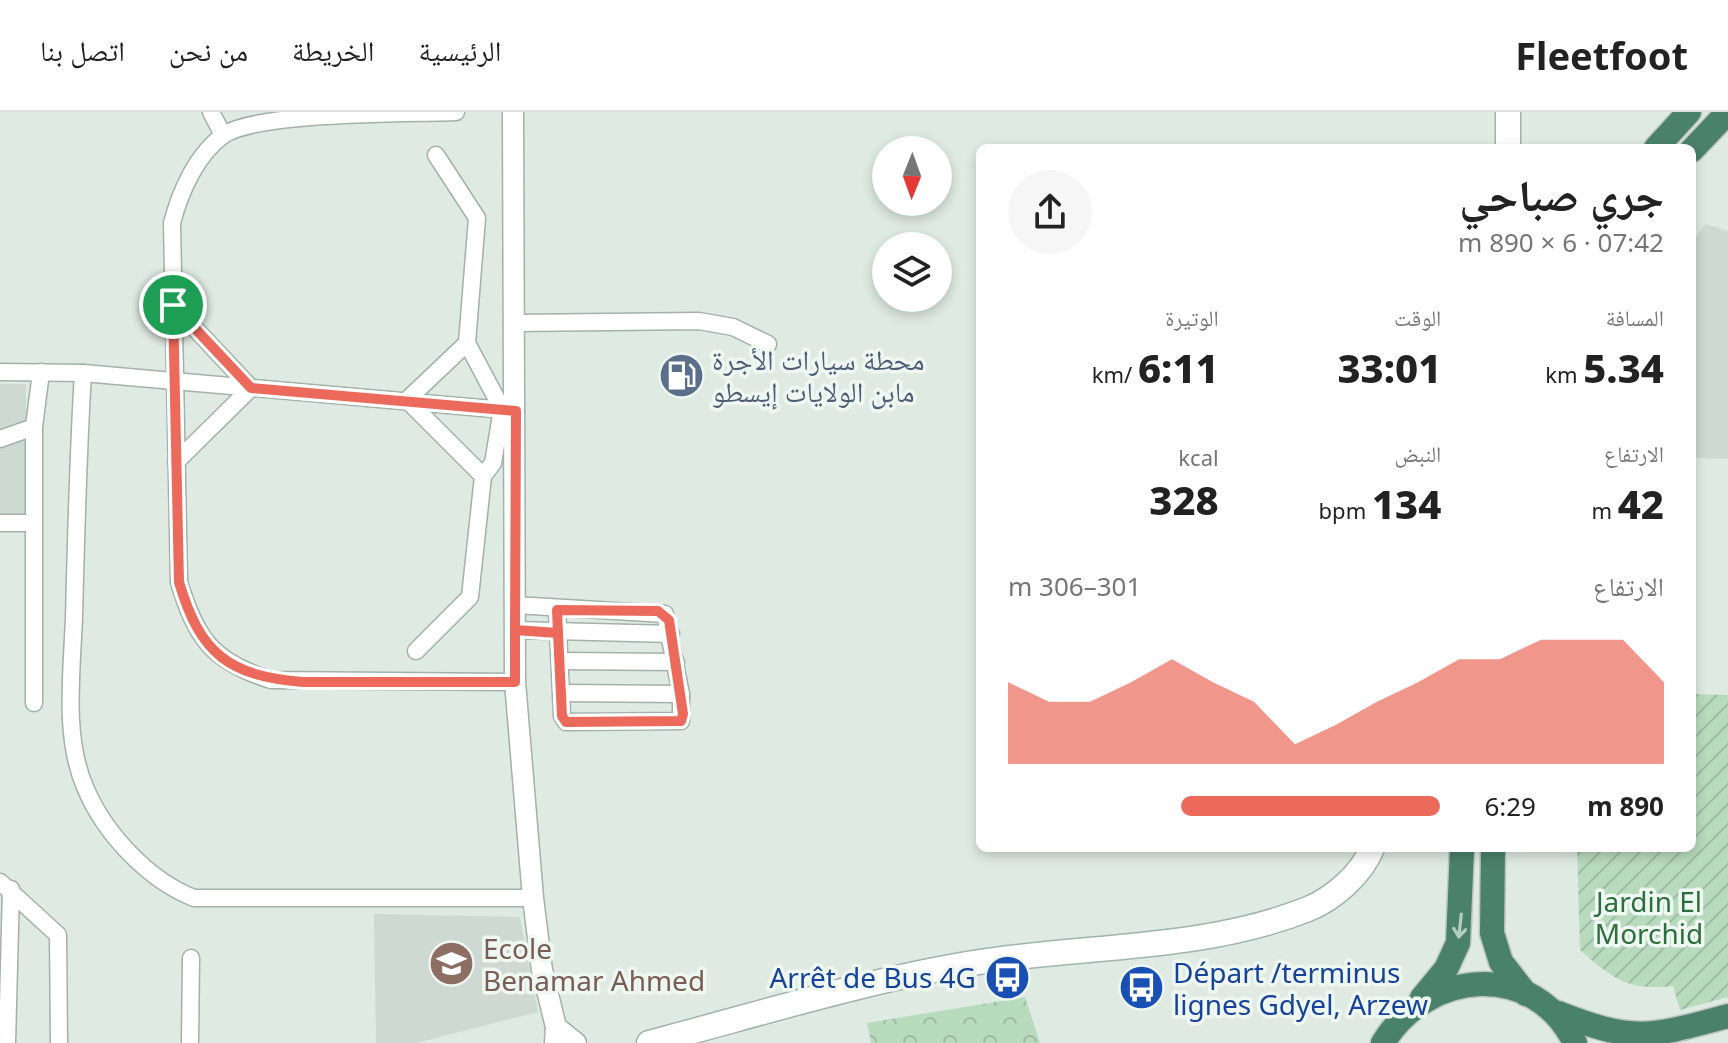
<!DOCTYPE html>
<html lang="ar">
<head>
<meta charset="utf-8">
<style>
	body { margin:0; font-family:"Noto Sans","Noto Naskh Arabic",sans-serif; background:#f6f6f6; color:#222; direction:rtl; height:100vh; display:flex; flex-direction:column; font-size:30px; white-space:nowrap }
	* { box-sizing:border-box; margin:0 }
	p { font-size:26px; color:#767676 }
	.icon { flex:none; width:44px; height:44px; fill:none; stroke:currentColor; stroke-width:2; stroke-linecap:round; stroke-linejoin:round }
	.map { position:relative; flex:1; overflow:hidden; direction:ltr }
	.sheet { position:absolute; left:976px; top:32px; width:720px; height:708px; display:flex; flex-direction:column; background:#fff; border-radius:12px; box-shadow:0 4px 12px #0003; direction:rtl }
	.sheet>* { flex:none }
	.needle { width:52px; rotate:181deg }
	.fabs { position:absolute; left:872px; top:24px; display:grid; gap:16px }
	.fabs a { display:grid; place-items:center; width:80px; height:80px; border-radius:50%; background:#fff; box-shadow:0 4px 12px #0003; font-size:40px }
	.pin { position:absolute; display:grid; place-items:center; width:68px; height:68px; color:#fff; margin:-34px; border:4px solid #fff; border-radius:50%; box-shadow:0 2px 8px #0007 }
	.round { display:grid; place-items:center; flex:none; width:84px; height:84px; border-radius:42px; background:#f6f6f6 }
	.headline { display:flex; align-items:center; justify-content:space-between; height:136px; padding:0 32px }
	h1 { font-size:44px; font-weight:800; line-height:60px }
	.stats { display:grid; grid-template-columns:repeat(3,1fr); gap:12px; height:136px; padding:8px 32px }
	.stats div { display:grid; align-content:center }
	.stats b { font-size:40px; font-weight:800 }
	.stats small { font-size:22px; font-weight:400 }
	.stats p { font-size:22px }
	.chart { height:224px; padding:16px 32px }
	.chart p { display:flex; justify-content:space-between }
	.chart svg { width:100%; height:144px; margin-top:8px; fill:#ec6a5b; opacity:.7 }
	ul { padding:0 32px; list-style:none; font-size:26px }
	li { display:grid; grid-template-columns:128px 96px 1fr; align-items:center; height:60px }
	li i { height:20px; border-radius:10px; background:#ec6a5b }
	header { display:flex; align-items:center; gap:48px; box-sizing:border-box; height:112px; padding:0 40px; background:#fff; border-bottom:2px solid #e0e0e0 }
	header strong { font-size:38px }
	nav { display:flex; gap:44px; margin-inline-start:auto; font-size:28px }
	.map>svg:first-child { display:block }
</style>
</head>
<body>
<header>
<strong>Fleetfoot</strong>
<nav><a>الرئيسية</a><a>الخريطة</a><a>من نحن</a><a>اتصل بنا</a></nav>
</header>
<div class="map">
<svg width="1728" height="931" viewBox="0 0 1728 931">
	<defs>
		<pattern id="forest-crowns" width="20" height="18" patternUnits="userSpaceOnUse" patternTransform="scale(2)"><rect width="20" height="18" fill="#b8dabd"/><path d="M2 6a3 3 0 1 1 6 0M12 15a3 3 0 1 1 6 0" fill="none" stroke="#9ebca3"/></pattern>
		<pattern id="garden-furrows" width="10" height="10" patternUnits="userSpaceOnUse" patternTransform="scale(2)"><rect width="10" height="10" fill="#b8dabd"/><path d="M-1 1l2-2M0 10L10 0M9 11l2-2" fill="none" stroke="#9ebca3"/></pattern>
	</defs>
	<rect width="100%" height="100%" fill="#dfeae3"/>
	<g fill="#cdd9d2">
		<polygon points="1706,112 1728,119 1728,347 1692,346 1692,129"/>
		<polygon points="0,272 26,272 26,405 0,406"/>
		<polygon points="374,802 520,805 538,900 416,931 376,931"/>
	</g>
	<polygon fill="url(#forest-crowns)" points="1025,885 1040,931 871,931 867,911"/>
	<path fill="url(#garden-furrows)" d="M1692,582L1728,583V885L1680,898L1673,874C1628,879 1613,867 1580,838L1577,736H1692Z"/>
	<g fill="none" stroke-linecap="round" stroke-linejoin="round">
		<defs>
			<g id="minor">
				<polyline points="211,0 223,23"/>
				<path d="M456,0C405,2 263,0 225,22C197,41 180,80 172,111L179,470C196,527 213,550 271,568L515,570"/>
				<polyline points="436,43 477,106 467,231 502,297 493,351 483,364"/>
				<polyline points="173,193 251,276 176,350"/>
				<polyline points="515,211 699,209 733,215 768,232"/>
				<polyline points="0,260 83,261 516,299"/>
				<path d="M83,261C78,342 76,424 74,505C72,560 63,624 85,675C104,721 148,768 194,786H533"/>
				<polyline points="0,327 34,315"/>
				<polyline points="0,411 33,411"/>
				<polyline points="515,493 665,502 681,582 681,609 566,610 562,604 557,498"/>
				<polyline points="515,518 671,522"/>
				<polyline points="416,539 470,485 483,364 407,288 467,231"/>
				<polyline points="560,549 676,550"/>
				<polyline points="562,581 681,582"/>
				<polyline points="34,591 34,315 41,260"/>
				<polyline points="0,770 58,823 59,931"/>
				<polyline points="7,931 11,777"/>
				<polyline points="190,931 191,846"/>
			</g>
			<g id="tertiary">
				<polyline points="513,0 515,570 533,786 542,858 556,915 555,931"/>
				<polyline points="556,915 576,931"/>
			</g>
			<g id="secondary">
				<polyline points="1508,0 1508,36"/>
				<path d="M649,931C756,903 863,869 973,851C1083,833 1203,839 1308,797C1333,787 1362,762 1372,736"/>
			</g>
			<g id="trunk">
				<polyline points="1656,36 1689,0"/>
				<polyline points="1692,38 1728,0"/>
				<polyline points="1493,736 1492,821 1501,850 1526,882"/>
				<polyline points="1422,886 1446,857 1458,831 1462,736"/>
				<path d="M1558,901C1634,931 1650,925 1728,904"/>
				<path d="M1383,931C1427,858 1534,847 1575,931"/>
			</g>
		</defs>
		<use href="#minor" stroke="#a2b1a9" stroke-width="19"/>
		<use href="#tertiary" stroke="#a2b1a9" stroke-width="23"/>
		<use href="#secondary" stroke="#9fb5aa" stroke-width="27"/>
		<use href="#trunk" stroke="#bcc4c1" stroke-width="27"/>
		<use href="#minor" stroke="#fff" stroke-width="16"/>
		<use href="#tertiary" stroke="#fff" stroke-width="20"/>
		<use href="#secondary" stroke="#fff" stroke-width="24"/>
		<use href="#trunk" stroke="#4a816c" stroke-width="24"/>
	</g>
	<defs><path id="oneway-shaft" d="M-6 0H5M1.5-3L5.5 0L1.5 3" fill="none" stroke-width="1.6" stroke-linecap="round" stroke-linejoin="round" transform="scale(2)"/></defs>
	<use stroke="#b5cec3" href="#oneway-shaft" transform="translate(1460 814) rotate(96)"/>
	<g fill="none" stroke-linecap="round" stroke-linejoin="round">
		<defs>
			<path id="route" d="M173,193L251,276L516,299L515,518L558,521L562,604L566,610L681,609L683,602L669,508L658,499L557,498L558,521L515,518V570H303C229,564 200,542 179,470L173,193"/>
		</defs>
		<use href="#route" stroke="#fff" stroke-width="16"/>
		<use href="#route" stroke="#ec6a5b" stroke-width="10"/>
	</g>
	<defs>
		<symbol id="fuel-disc" viewBox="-11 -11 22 22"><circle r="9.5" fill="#5c6f8a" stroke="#eff7f2"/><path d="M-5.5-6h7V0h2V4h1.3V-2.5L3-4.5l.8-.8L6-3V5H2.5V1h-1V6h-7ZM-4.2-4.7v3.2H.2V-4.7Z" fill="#fff"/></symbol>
		<symbol id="school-disc" viewBox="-11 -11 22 22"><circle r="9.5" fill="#8d6e63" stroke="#eff7f2"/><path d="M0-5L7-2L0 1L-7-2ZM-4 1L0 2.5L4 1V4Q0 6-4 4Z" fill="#fff"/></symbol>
		<symbol id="bus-disc" viewBox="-11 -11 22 22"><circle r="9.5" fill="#1a4fb4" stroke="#eff7f2"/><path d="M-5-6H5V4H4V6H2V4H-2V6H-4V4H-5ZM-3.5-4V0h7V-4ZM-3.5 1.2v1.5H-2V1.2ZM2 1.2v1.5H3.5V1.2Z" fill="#fff"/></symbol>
	</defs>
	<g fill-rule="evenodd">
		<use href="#fuel-disc" x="656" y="238" width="51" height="51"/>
		<use href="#school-disc" x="426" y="826" width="51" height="51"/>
		<use href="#bus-disc" x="982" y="840" width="51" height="51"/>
		<use href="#bus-disc" x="1116" y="850" width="51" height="51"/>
	</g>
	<g text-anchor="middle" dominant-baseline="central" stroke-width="7" stroke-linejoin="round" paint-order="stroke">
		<g font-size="28" fill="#4e5e75" stroke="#eff7f2" text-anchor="start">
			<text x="712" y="247">محطة سيارات الأجرة<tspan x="712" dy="32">مابن الولايات إيسطو</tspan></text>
		</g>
		<g font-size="28" fill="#2d6e3d" stroke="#eff7f2">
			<text x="1649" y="789">Jardin El<tspan x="1649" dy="32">Morchid</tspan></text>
		</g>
		<g font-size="28" fill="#785e54" stroke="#eff7f2" text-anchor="start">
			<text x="483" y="836">Ecole<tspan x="483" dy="32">Benamar Ahmed</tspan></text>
		</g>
		<g font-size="28" fill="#164399" stroke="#eff7f2" text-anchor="start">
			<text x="1173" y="860">Départ /terminus<tspan x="1173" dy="32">lignes Gdyel, Arzew</tspan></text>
			<text x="976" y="865" text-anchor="end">Arrêt de Bus 4G</text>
		</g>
	</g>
</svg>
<div class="fabs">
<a><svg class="needle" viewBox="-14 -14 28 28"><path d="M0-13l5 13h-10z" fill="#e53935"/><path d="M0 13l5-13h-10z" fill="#767676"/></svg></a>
<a><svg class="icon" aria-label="layers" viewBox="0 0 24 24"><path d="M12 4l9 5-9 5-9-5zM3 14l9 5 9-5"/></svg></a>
</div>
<div class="pin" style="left:173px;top:193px;background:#1e9e55"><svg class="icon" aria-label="arrive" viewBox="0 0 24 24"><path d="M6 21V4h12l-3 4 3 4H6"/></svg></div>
<section class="sheet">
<div class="headline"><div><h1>جري صباحي</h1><p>07:42 · 6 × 890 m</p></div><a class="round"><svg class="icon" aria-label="share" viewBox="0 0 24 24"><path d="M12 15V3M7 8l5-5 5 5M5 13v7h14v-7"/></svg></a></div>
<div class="stats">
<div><p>المسافة</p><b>5.34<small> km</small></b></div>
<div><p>الوقت</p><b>33:01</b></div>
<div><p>الوتيرة</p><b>6:11<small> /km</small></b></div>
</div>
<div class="stats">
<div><p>الارتفاع</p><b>42<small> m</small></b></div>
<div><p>النبض</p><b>134<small> bpm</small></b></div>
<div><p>kcal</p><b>328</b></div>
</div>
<div class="chart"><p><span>الارتفاع</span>301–306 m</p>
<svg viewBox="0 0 160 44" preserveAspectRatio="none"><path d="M0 44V19L10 25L20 25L30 19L40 12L50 19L60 25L70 38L80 32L90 25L100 19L110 12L120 12L130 6L140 6L150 6L160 19V44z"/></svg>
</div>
<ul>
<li><b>890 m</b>6:29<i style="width:60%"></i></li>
</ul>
</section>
</div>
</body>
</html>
